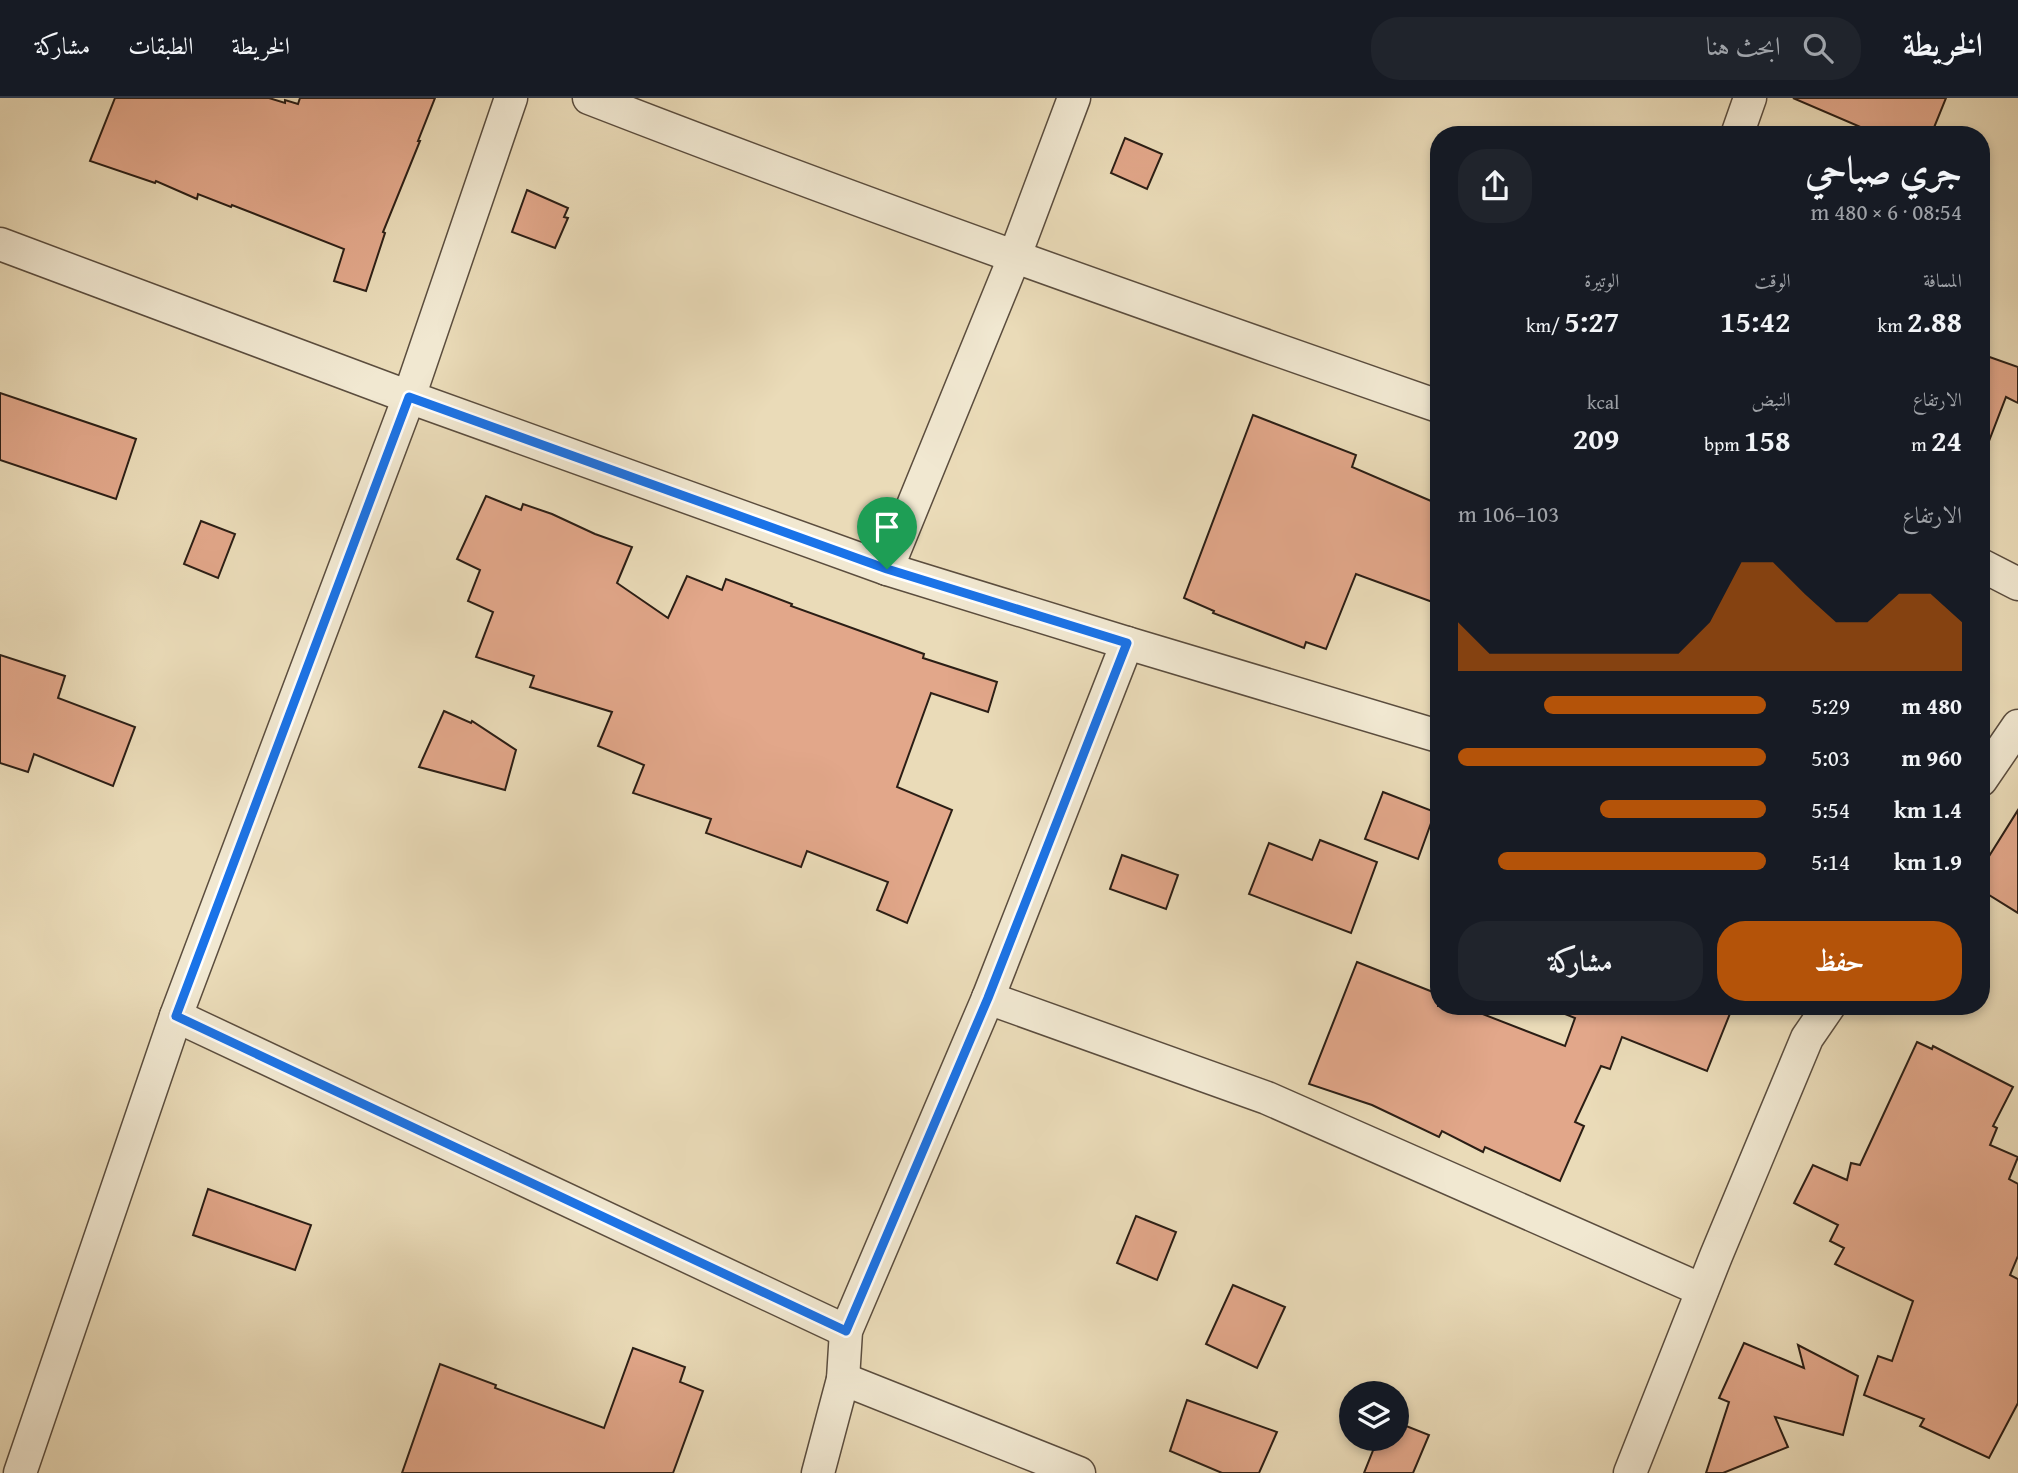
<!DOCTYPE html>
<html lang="ar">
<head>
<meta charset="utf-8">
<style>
	body { margin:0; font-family:"Gentium Book Plus",Amiri,serif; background:#20242c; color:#f1f3f6; direction:rtl; height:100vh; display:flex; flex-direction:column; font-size:26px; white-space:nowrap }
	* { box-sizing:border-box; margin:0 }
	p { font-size:23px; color:#9ea1a6 }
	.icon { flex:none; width:38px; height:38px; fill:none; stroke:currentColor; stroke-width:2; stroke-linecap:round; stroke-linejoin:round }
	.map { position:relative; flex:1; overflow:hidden; direction:ltr }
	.details { position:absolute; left:1430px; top:28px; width:560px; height:889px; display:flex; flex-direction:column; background:#171b24; border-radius:28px; box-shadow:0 4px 10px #0003; direction:rtl }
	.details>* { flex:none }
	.buttons { position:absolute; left:1339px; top:1283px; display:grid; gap:14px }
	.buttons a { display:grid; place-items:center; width:70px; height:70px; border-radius:50%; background:#171b24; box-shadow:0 4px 10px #0003; font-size:35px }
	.pin { position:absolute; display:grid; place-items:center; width:60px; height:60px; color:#fff; margin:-72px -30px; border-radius:50% 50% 50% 0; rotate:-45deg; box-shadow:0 0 7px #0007 }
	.pin .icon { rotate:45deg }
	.round { display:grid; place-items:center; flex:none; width:74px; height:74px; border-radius:28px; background:#20242c }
	.head { display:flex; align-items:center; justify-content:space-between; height:119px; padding:0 28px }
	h1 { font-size:38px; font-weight:700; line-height:52px }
	.metrics { display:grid; grid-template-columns:repeat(3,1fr); gap:10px; height:119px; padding:7px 28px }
	.metrics div { display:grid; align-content:center }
	.metrics b { font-size:30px; font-weight:700 }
	.metrics small { font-size:19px; font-weight:400 }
	.metrics p { font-size:19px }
	.chart { height:196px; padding:14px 28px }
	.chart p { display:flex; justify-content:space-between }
	.chart svg { width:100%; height:126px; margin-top:7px; fill:#b45309; opacity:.7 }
	.button { display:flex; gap:14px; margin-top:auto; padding:14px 28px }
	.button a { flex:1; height:80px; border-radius:28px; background:#b45309; color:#fff; font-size:28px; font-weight:700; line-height:80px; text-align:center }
	.button a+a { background:#20242c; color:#f1f3f6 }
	ul { padding:0 28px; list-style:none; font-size:23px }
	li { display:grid; grid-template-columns:112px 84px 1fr; align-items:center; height:52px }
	li i { height:18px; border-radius:9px; background:#b45309 }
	header { display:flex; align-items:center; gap:42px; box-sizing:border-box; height:98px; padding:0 35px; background:#171b24; border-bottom:2px solid #363941 }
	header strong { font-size:33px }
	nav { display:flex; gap:38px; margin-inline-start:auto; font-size:24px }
	.search { width:490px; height:63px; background:#20242c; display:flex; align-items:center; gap:18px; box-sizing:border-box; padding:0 24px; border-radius:28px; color:#9ea1a6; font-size:26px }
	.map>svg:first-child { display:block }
</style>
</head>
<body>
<header>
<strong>الخريطة</strong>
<div class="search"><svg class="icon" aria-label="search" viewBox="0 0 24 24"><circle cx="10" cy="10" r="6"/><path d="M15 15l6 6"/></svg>ابحث هنا</div>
<nav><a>الخريطة</a><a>الطبقات</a><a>مشاركة</a></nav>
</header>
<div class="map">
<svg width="2018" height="1375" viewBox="0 0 2018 1375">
	<rect width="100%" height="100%" fill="#eadbb8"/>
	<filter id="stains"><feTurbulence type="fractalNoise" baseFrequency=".00286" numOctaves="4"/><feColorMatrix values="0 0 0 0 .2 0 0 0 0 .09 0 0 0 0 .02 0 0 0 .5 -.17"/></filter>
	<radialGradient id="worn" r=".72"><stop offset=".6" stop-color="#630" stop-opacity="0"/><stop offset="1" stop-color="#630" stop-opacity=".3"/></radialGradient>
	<g fill="#e2a78a" stroke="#2b1e15" stroke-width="2">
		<polygon points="115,0 269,0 285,5 285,2 298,6 300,0 435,0 418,43 420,43 383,134 385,135 366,193 334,183 344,151 232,107 231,109 198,96 197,101 156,83 155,85 90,63"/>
		<polygon points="1793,0 1946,0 1931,37 1879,37"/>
		<polygon points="1125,40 1162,56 1147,91 1111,75"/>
		<polygon points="527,92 568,110 564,119 568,120 555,150 512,134"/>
		<polygon points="1981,256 2018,269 2018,305 2006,299 1984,356 1981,355"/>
		<polygon points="0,295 136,341 116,401 0,362"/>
		<polygon points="1253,317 1356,357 1352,369 1438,406 1438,506 1356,476 1326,551 1306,544 1304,550 1213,515 1214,513 1184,500"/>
		<polygon points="486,398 521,412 523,406 552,416 595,436 632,449 617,485 668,520 687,478 722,492 726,481 792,506 791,508 924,556 923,560 997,584 988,614 931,595 897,689 952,712 907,825 877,812 888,784 807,753 801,769 706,735 711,721 633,695 644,667 598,648 612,614 530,589 534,578 476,559 493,514 468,503 480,472 457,461"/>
		<polygon points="201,423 235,436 218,480 184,466"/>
		<polygon points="0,557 65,578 58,600 135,629 113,688 34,656 28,674 0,665"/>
		<polygon points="444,613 471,625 472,623 516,652 505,692 419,669"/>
		<polygon points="1383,694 1435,714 1418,761 1365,741"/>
		<polygon points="2018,712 2018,815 1981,792 1981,771"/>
		<polygon points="1320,742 1377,764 1351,835 1249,796 1269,745 1312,762"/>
		<polygon points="1122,757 1178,777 1166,811 1110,791"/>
		<polygon points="1357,864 1438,896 1438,908 1462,908 1565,948 1575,920 1550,910 1550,908 1733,908 1707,973 1622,939 1610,971 1601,968 1575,1024 1584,1028 1560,1083 1485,1049 1483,1054 1442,1033 1439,1039 1372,1007 1309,986"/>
		<polygon points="1917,944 1932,951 1933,948 2013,989 1993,1028 1997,1030 1990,1047 2018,1059 2009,1081 2018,1086 2018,1158 2010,1177 2018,1181 2018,1305 1989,1360 1920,1328 1924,1321 1864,1297 1878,1258 1892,1263 1913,1203 1835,1166 1844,1150 1830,1143 1838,1127 1794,1105 1813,1067 1847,1082 1851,1065 1860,1067"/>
		<polygon points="208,1091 311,1127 295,1172 193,1137"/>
		<polygon points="1136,1118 1176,1134 1157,1182 1117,1165"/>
		<polygon points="1233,1187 1285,1209 1257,1270 1206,1246"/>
		<polygon points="1744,1245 1804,1270 1798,1247 1858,1278 1843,1337 1775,1319 1788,1349 1723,1375 1706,1375 1729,1304 1719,1300"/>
		<polygon points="633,1250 685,1269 680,1284 703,1293 673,1375 402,1375 440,1266 496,1287 495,1290 604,1330"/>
		<polygon points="1187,1302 1277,1334 1259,1375 1222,1375 1170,1353"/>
		<polygon points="1396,1324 1429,1337 1413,1375 1364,1375 1378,1340 1396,1340"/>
	</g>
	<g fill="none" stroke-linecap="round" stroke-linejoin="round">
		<defs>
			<g id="street">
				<path d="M589,0C870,109 1154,209 1438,308"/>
				<polyline points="1737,37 1750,0"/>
				<polyline points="0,146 409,299 887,471 1127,545 1438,638"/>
				<polyline points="1981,467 2018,486"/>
				<polyline points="887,471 1014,160 1074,0"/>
				<polyline points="1981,682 2018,628"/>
				<polyline points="988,900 1267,1000 1702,1192"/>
				<polyline points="176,918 846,1233"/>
				<polyline points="843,1281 1079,1375"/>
				<polyline points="20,1375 176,918 409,299 511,0"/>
				<polyline points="818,1375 843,1281 846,1233 988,900 1127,545"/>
				<polyline points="1630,1375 1716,1158 1807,940 1829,908"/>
			</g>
		</defs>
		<use href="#street" stroke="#5b4d3e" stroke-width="35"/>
		<use href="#street" stroke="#f1e8d1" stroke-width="32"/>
	</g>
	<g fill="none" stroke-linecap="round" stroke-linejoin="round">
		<defs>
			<polygon id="route" points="409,299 887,471 1127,545 988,900 846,1233 176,918"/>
		</defs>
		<use href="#route" stroke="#fff" stroke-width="14"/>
		<use href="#route" stroke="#1a73e8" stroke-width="9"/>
	</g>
	<rect width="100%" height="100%" filter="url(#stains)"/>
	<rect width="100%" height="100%" fill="url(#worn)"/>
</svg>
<div class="buttons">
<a><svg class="icon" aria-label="layers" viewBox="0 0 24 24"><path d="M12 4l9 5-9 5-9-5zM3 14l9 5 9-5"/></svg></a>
</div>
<div class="pin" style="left:887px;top:471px;background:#1e9e55"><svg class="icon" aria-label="arrive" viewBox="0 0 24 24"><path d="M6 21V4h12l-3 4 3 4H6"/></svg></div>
<section class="details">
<div class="head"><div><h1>جري صباحي</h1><p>08:54 · 6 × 480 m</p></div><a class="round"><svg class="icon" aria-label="share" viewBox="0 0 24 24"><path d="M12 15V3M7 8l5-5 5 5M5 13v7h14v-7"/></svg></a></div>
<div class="metrics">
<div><p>المسافة</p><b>2.88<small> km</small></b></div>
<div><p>الوقت</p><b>15:42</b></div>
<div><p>الوتيرة</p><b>5:27<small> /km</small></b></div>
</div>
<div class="metrics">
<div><p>الارتفاع</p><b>24<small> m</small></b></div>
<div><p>النبض</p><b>158<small> bpm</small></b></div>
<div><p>kcal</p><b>209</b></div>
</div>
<div class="chart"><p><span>الارتفاع</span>103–106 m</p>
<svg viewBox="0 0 160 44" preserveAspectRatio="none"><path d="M0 44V27L10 38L20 38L30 38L40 38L50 38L60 38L70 38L80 27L90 6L100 6L110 17L120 27L130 27L140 17L150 17L160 27V44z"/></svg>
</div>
<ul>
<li><b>480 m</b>5:29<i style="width:72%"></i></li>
<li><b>960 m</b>5:03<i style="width:100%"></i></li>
<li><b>1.4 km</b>5:54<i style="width:54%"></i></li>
<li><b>1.9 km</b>5:14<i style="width:87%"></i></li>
</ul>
<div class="button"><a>حفظ</a><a>مشاركة</a></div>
</section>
</div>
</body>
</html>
